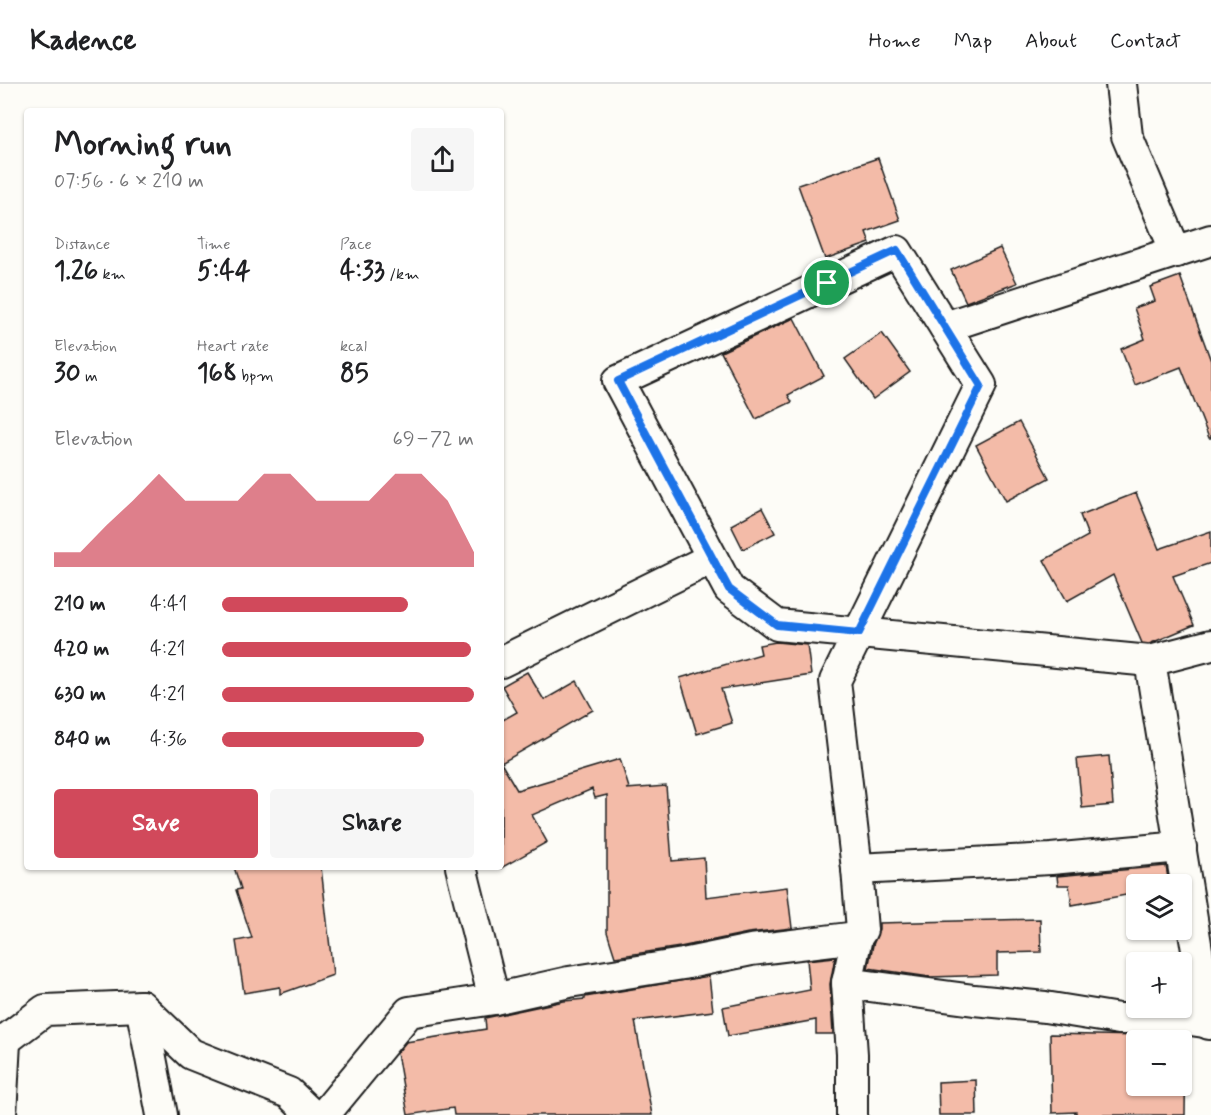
<!DOCTYPE html>
<html lang="en">
<head>
<meta charset="utf-8">
<style>
	body { margin:0; font-family:Mynerve,sans-serif; background:#f6f6f6; color:#202124; height:100vh; display:flex; flex-direction:column; font-size:22px; white-space:nowrap }
	* { box-sizing:border-box; margin:0 }
	p { font-size:20px; color:#757577 }
	.icon { flex:none; width:33px; height:33px; fill:none; stroke:currentColor; stroke-width:2; stroke-linecap:round; stroke-linejoin:round }
	.map { position:relative; flex:1; overflow:hidden }
	.sheet { position:absolute; left:24px; top:24px; width:480px; height:762px; display:flex; flex-direction:column; background:#fff; border-radius:6px; box-shadow:0 2px 4px #0004 }
	.sheet>* { flex:none }
	.tools { position:absolute; left:1126px; top:790px; display:grid; gap:12px }
	.tools a { display:grid; place-items:center; width:66px; height:66px; border-radius:6px; background:#fff; box-shadow:0 2px 4px #0004; font-size:30px }
	.pin { position:absolute; display:grid; place-items:center; width:51px; height:51px; color:#fff; margin:-26px; border:3px solid #fff; border-radius:50%; box-shadow:0 2px 6px #0007 }
	.round { display:grid; place-items:center; flex:none; width:63px; height:63px; border-radius:6px; background:#f6f6f6 }
	.overview { display:flex; align-items:center; justify-content:space-between; height:102px; padding:0 30px }
	h1 { font-size:33px; font-weight:700; line-height:45px }
	.metrics { display:grid; grid-template-columns:repeat(3,1fr); gap:9px; height:102px; padding:6px 30px }
	.metrics div { display:grid; align-content:center }
	.metrics b { font-size:26px; font-weight:700 }
	.metrics small { font-size:16px; font-weight:400 }
	.metrics p { font-size:16px }
	.chart { height:168px; padding:12px 30px }
	.chart p { display:flex; justify-content:space-between }
	.chart svg { width:100%; height:108px; margin-top:6px; fill:#d1495b; opacity:.7 }
	.action { display:flex; gap:12px; margin-top:auto; padding:12px 30px }
	.action a { flex:1; height:69px; border-radius:6px; background:#d1495b; color:#fff; font-size:24px; font-weight:700; line-height:69px; text-align:center }
	.action a+a { background:#f6f6f6; color:#202124 }
	ul { padding:0 30px; list-style:none; font-size:20px }
	li { display:grid; grid-template-columns:96px 72px 1fr; align-items:center; height:45px }
	li i { height:15px; border-radius:8px; background:#d1495b }
	header { display:flex; align-items:center; gap:36px; box-sizing:border-box; height:84px; padding:0 30px; background:#fff; border-bottom:2px solid #e0e0e0 }
	header strong { font-size:28px }
	nav { display:flex; gap:33px; margin-inline-start:auto; font-size:21px }
	.map>svg:first-child { display:block }
</style>
</head>
<body>
<header>
<strong>Kadence</strong>
<nav><a>Home</a><a>Map</a><a>About</a><a>Contact</a></nav>
</header>
<div class="map">
<svg width="1211" height="1031" viewBox="0 0 1211 1031">
	<rect width="100%" height="100%" fill="#fdfcf7"/>
	<filter id="ink" filterUnits="userSpaceOnUse"><feTurbulence type="fractalNoise" baseFrequency=".0167" numOctaves="2"/><feDisplacementMap in="SourceGraphic" scale="12" xChannelSelector="R" yChannelSelector="G"/><feConvolveMatrix kernelMatrix="1 2 1 2 8 2 1 2 1" color-interpolation-filters="sRGB"/></filter>
	<g filter="url(#ink)">
		<g fill="#f3bba8" stroke="#1c1c1c" stroke-width="1.5" fill-rule="evenodd">
			<polygon points="878,74 900,136 866,148 870,159 825,175 798,101"/>
			<polygon points="1000,164 1017,199 966,218 951,186"/>
			<polygon points="1180,192 1211,277 1211,354 1209,354 1181,283 1135,301 1121,265 1145,255 1134,224 1155,217 1150,203"/>
			<polygon points="794,234 824,292 788,311 792,318 756,335 721,268"/>
			<polygon points="882,249 910,288 873,315 845,275"/>
			<polygon points="1019,338 1049,394 1006,417 976,361"/>
			<polygon points="1136,409 1159,465 1211,447 1211,479 1173,492 1194,541 1149,560 1142,559 1113,491 1067,517 1044,476 1088,452 1080,431"/>
			<polygon points="762,424 775,449 743,465 731,441"/>
			<polygon points="776,558 807,561 811,591 721,605 732,639 697,650 680,594 761,570 759,561"/>
			<polygon points="527,588 544,616 577,597 593,626 501,679 517,706 620,675 629,704 626,705 666,702 672,777 704,774 706,813 787,803 792,844 748,849 680,863 615,873 607,848 607,711 595,714 592,705 532,731 547,758 501,784 501,637 517,628 502,602"/>
			<polygon points="1109,672 1113,721 1082,724 1077,675"/>
			<polygon points="1166,782 1169,801 1137,801 1137,809 1072,821 1069,801 1058,801 1057,792"/>
			<polygon points="234,783 321,783 333,891 280,910 280,903 244,909 236,857 252,854 236,806 241,805"/>
			<polygon points="1040,835 1041,868 997,869 997,891 930,893 868,884 873,861 879,845 879,839"/>
			<polygon points="835,873 830,900 833,950 816,950 816,936 728,952 723,923 810,906 807,876"/>
			<polygon points="709,892 713,927 635,937 652,1031 454,1031 453,1024 408,1031 397,969 406,958 486,945 485,934 564,917 585,915 585,913"/>
			<path d="M1050,950L1186,953L1185,1031H1076V1028L1052,1029ZM1137,957H1182V1002H1137Z"/>
			<polygon points="976,996 977,1031 939,1031 938,998"/>
		</g>
		<g fill="none" stroke-linecap="round" stroke-linejoin="round">
			<defs>
				<g id="minor">
					<polyline points="1121,0 1127,52 1176,168"/>
					<polyline points="945,243 1211,156"/>
					<polyline points="501,578 712,474"/>
					<polyline points="461,783 494,915"/>
					<polyline points="857,785 835,597 981,301 897,167 618,297 729,505 777,541 1150,577"/>
					<polyline points="857,853 862,846 857,785 1051,775 1181,763"/>
					<polyline points="847,899 852,970 852,1031"/>
					<polyline points="141,922 162,1031"/>
					<polyline points="1209,940 1150,577 1211,561"/>
					<polyline points="0,960 45,926 141,922 191,970 289,1009 312,1031"/>
					<polyline points="1,1031 5,958"/>
					<polyline points="324,1031 409,928 494,915 569,898 683,880 751,866 857,853 847,899 974,916 1045,923 1119,935 1184,935 1211,939"/>
				</g>
			</defs>
			<use href="#minor" stroke="#1c1c1c" stroke-width="34"/>
			<use href="#minor" stroke="#fdfcf7" stroke-width="30"/>
		</g>
	</g>
	<g fill="none" stroke-linecap="round" stroke-linejoin="round" filter="url(#ink)">
		<defs>
			<polygon id="route" points="897,166 981,302 859,549 777,541 729,505 618,297"/>
		</defs>
		<use href="#route" stroke="#fff" stroke-width="12"/>
		<use href="#route" stroke="#1a73e8" stroke-width="8"/>
	</g>
</svg>
<div class="tools">
<a><svg class="icon" aria-label="layers" viewBox="0 0 24 24"><path d="M12 4l9 5-9 5-9-5zM3 14l9 5 9-5"/></svg></a>
<a>+</a>
<a>−</a>
</div>
<div class="pin" style="left:827px;top:199px;background:#1e9e55"><svg class="icon" aria-label="arrive" viewBox="0 0 24 24"><path d="M6 21V4h12l-3 4 3 4H6"/></svg></div>
<section class="sheet">
<div class="overview"><div><h1>Morning run</h1><p>07:56 · 6 × 210 m</p></div><a class="round"><svg class="icon" aria-label="share" viewBox="0 0 24 24"><path d="M12 15V3M7 8l5-5 5 5M5 13v7h14v-7"/></svg></a></div>
<div class="metrics">
<div><p>Distance</p><b>1.26<small> km</small></b></div>
<div><p>Time</p><b>5:44</b></div>
<div><p>Pace</p><b>4:33<small> /km</small></b></div>
</div>
<div class="metrics">
<div><p>Elevation</p><b>30<small> m</small></b></div>
<div><p>Heart rate</p><b>168<small> bpm</small></b></div>
<div><p>kcal</p><b>85</b></div>
</div>
<div class="chart"><p><span>Elevation</span>69–72 m</p>
<svg viewBox="0 0 160 44" preserveAspectRatio="none"><path d="M0 44V38L10 38L20 27L30 17L40 6L50 17L60 17L70 17L80 6L90 6L100 17L110 17L120 17L130 6L140 6L150 17L160 38V44z"/></svg>
</div>
<ul>
<li><b>210 m</b>4:41<i style="width:74%"></i></li>
<li><b>420 m</b>4:21<i style="width:99%"></i></li>
<li><b>630 m</b>4:21<i style="width:100%"></i></li>
<li><b>840 m</b>4:36<i style="width:80%"></i></li>
</ul>
<div class="action"><a>Save</a><a>Share</a></div>
</section>
</div>
</body>
</html>
